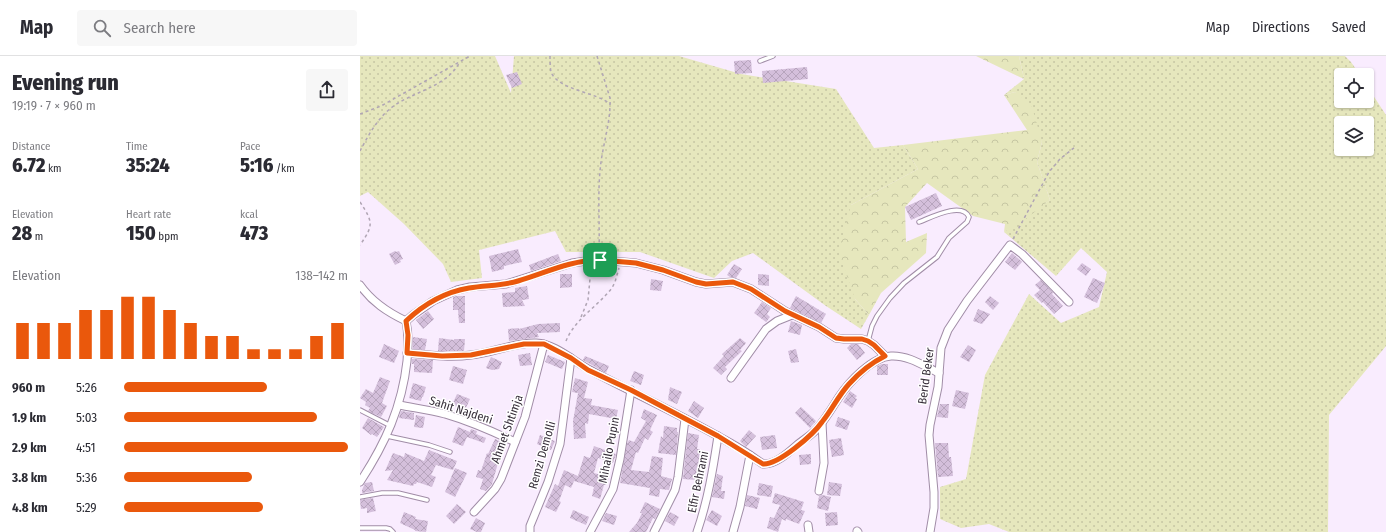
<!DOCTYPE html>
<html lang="en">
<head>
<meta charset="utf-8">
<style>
	body { margin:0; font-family:"Fira Sans Condensed",sans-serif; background:#f7f7f7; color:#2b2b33; height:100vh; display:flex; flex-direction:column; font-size:15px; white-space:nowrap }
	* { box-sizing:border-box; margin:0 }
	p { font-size:13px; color:#7c7c81 }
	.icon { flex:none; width:22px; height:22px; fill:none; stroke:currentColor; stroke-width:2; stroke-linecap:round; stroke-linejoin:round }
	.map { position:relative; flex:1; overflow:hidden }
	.drawer { display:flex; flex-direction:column; background:#fff; width:360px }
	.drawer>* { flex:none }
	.fabs { position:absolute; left:974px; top:12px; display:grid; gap:8px }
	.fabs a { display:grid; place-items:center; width:40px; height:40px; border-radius:4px; background:#fff; box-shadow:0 1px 3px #0004; font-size:20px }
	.pin { position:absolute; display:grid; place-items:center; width:34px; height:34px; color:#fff; margin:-17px; border-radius:8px; box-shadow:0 2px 6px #0006 }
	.round { display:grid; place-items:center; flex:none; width:42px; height:42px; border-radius:4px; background:#f7f7f7 }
	.head { display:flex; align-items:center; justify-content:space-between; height:68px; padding:0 12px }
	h1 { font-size:22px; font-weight:800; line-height:30px }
	.metrics { display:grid; grid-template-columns:repeat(3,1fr); gap:6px; height:68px; padding:4px 12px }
	.metrics div { display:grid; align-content:center }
	.metrics b { font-size:20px; font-weight:800 }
	.metrics small { font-size:11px; font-weight:400 }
	.metrics p { font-size:11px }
	.chart { height:112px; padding:8px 12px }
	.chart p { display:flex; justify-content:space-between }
	.chart svg { width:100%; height:72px; margin-top:4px; stroke:#ea580c; stroke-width:6 }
	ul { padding:0 12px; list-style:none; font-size:13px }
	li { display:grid; grid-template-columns:64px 48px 1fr; align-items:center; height:30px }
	li i { height:10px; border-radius:5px; background:#ea580c }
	header { display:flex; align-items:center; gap:24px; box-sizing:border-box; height:56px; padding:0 20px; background:#fff; border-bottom:1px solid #e1e1e2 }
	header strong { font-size:19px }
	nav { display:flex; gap:22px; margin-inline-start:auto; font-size:14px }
	.search { width:280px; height:36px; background:#f7f7f7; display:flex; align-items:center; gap:10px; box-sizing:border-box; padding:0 14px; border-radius:4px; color:#7c7c81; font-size:15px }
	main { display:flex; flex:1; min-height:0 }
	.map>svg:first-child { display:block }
</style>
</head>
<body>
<header>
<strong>Map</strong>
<div class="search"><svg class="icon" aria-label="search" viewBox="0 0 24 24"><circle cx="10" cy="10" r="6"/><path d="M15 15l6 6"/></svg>Search here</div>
<nav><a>Map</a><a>Directions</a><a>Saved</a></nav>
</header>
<main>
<section class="drawer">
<div class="head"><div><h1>Evening run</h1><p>19:19 · 7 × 960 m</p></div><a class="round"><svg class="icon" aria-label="share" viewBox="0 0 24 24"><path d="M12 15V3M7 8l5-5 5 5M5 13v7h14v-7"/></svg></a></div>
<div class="metrics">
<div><p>Distance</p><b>6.72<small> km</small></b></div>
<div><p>Time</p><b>35:24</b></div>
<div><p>Pace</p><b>5:16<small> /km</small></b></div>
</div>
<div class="metrics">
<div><p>Elevation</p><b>28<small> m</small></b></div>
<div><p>Heart rate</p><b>150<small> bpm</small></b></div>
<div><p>kcal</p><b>473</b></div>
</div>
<div class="chart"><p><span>Elevation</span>138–142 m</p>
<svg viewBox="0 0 160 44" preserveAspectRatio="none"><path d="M5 44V22M15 44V22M25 44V22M35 44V14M45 44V14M55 44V6M65 44V6M75 44V14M85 44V22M95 44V30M105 44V30M115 44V38M125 44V38M135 44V38M145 44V30M155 44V22"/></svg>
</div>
<ul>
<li><b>960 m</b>5:26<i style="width:64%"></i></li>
<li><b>1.9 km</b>5:03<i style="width:86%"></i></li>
<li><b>2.9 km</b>4:51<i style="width:100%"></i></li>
<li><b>3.8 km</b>5:36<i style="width:57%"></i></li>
<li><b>4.8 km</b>5:29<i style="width:62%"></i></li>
</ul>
</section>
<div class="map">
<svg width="1026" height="476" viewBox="0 0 1026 476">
	<defs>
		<pattern id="grass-dots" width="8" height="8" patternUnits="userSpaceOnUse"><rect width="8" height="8" fill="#e6e7bd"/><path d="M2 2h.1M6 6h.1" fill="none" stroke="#c6c6a3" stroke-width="1.8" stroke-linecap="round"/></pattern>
		<pattern id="forest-crowns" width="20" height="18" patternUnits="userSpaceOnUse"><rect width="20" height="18" fill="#e6e7bd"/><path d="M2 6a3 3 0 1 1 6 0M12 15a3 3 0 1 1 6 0" fill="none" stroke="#c6c6a3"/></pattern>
		<pattern id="building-cross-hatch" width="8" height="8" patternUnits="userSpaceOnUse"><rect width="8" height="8" fill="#d4bfdb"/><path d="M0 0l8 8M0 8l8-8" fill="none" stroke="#b7a4bd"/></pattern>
	</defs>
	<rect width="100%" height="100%" fill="#f9ecfe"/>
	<g fill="url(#grass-dots)" fill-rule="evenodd">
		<polygon points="0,0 135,0 151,37 154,0 319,0 381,18 476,33 514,92 543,89 558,113 491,149 495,243 509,259 501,273 466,250 393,197 372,205 354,222 280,196 206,196 195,175 119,194 122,222 91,226 83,208 44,168 8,136 0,140"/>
		<path d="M659,0H985L991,6L1000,19H981V45H1007V30L1026,59V290L969,359L968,476H649L629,468L601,472L580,463V431L606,423L625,319L669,238L701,267L739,251L747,216L721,192L696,220L644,176L690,144L677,106L682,86L655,36L644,39L664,23ZM981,67H1007V93H981Z"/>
	</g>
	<g fill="url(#forest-crowns)">
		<polygon points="616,0 659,0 664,23"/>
		<polygon points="655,36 672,51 682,86 677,106 690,144 663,165 644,176 645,168 613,160 567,127 545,151 546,186 567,177 566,197 521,237 509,259 495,243 479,197 491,149 558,113 543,89 667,74 644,39"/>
	</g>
	<g fill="url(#building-cross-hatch)">
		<polygon points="391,4 392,17 375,18 374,5"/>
		<polygon points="447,11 448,23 403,27 402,15"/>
		<polygon points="157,16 162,28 152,32 146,19"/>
		<polygon points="576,137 582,150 551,164 545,151"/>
		<polygon points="158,193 162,206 144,210 144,213 132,216 129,200"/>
		<polygon points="35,195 36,196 39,195 43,203 40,204 41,206 35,209 29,198"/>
		<polygon points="652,197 662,206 655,214 645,206"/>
		<polygon points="198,198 201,205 171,215 169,209"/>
		<polygon points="722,207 731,213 726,220 717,213"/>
		<polygon points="374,208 382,213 376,222 370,221 367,219"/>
		<polygon points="200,218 212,218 212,231 200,232"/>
		<polygon points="398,218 409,219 409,230 398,229"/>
		<polygon points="733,222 745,227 737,247 724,241"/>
		<polygon points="291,223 303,225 301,235 290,234"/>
		<polygon points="681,224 693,237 692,238 703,250 694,258 683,246 682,247 674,239 680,234 675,229"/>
		<polygon points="167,230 169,243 162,244 165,250 143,251 142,237 155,236 155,232"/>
		<polygon points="97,240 105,240 105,267 99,267 98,254 93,254 93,241"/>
		<polygon points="436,240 466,258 461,267 430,252"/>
		<polygon points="630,240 639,247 633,254 625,246"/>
		<polygon points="402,246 411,252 407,258 410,261 406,266 394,257"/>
		<polygon points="618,253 630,258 622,268 613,265"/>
		<polygon points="68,255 74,263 63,273 56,264"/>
		<polygon points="431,265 442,269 440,279 428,276"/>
		<polygon points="200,267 200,276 177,277 179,281 149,285 148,273 159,272 159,273 178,268"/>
		<polygon points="53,281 67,283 65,294 53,293"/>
		<polygon points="79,282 94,284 94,283 105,283 104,295 78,295"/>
		<polygon points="380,282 386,287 380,294 382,295 365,311 367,313 361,319 353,312 364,300 362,298"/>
		<polygon points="24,288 39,295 34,307 19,301"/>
		<polygon points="491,288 498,288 505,297 497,304 487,292"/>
		<polygon points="608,289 616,294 609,306 600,301"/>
		<polygon points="436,293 439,306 431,307 428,295"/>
		<polygon points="170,297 172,309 160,310 158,299"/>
		<polygon points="188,299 205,306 202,313 185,306"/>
		<polygon points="225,300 249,310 246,317 223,304"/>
		<polygon points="131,301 142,306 139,313 132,314 126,312"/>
		<polygon points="52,303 73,304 72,317 54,316 54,308 52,308"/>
		<polygon points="522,308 528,308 528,319 517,319 517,310"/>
		<polygon points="93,310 107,314 103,328 89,324"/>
		<polygon points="274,315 284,319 281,329 270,325"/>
		<polygon points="20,321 30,325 22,347 27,350 21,361 8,355 10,352 5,349 6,346 0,342 6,333 13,337"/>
		<polygon points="215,322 228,326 224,342 232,343 231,349 258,354 256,363 229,358 228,368 225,367 226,382 214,383 213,365 218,337 212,336"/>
		<polygon points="53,327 66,331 63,341 62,341 61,345 49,342"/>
		<polygon points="310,331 322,336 317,348 308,344"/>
		<polygon points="596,334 609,337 605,353 592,350"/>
		<polygon points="490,335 497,340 495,342 497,343 492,352 483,346"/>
		<polygon points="97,338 110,343 105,354 92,349"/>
		<polygon points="334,345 344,352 338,362 328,355"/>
		<polygon points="580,348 589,348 588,362 577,361"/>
		<polygon points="441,351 456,365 450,372 435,357"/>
		<polygon points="284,353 297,359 290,374 293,376 288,384 285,382 278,397 276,396 271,414 289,416 292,400 303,402 301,420 312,423 309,434 300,433 299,441 289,439 290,432 260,427 267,388 269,384 274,386 286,365 281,362"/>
		<polygon points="41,355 54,357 54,364 39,362"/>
		<polygon points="56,359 65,361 63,372 54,371"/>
		<polygon points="478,361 490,365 487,374 475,370"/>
		<polygon points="8,362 24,371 17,381 12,378 11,379 2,372"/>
		<polygon points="304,370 317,372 317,376 318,376 316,399 298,397 301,380 303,382"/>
		<polygon points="98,371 110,376 111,373 117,375 116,378 126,382 124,387 107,381 103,390 92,386"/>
		<polygon points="389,374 396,380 386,391 380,385"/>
		<polygon points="328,377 339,379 337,393 340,393 337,424 323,423"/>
		<polygon points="180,379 195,385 191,394 177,388"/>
		<polygon points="415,379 417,392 402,394 400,381"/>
		<polygon points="481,382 484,399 472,401 469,384"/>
		<polygon points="135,383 146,388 140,400 132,428 126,435 120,433 123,423 116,421 118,414 121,415 127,397 128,398"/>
		<polygon points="575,387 588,387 589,401 591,401 593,420 578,421"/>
		<polygon points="234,390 256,398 253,407 238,402 234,417 249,421 246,429 244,429 240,443 232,440 234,431 214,425 211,432 205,429 199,445 201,446 196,456 185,451 195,428 198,430 204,414 218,420 224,400 230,402"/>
		<polygon points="69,394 97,405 93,414 76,409 71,419 76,421 72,431 57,426 56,428 54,428 53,430 27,424 33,414 25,415 33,397 44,401 45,397 64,405"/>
		<polygon points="451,398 451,408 440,409 439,399"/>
		<polygon points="95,412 107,417 95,441 85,436"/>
		<polygon points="357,418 363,420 361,435 365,435 364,443 352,441"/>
		<polygon points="12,426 14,435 2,437 2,434 5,427"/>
		<polygon points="469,426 482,428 480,440 467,439"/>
		<polygon points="399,427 413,430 411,441 397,439"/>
		<polygon points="415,437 444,446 441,454 445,455 439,468 426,463 426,465 422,463 418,476 407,472 410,461 414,462 420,449 412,447"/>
		<polygon points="387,439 400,442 397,453 385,450"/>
		<polygon points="462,439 471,441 468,455 457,452 459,440"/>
		<polygon points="13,442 16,455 7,457 7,452 1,453 0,444"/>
		<polygon points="285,446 300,453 295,463 293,462 286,476 269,476 277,467 282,457 280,457"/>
		<polygon points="97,448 106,456 94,468 86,460"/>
		<polygon points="213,454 229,461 226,469 210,462"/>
		<polygon points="352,454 362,460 357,470 346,464"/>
		<polygon points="44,456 56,461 55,463 68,465 66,476 55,475 55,474 40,467"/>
		<polygon points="310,456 319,461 314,470 305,465"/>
		<polygon points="477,456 478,469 466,470 465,457"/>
		<polygon points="246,457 257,460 254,469 242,465"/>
		<polygon points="116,462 125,467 121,476 117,476 110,473"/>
	</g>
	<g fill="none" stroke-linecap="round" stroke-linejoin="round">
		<defs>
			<g id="service">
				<polyline points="400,5 413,0"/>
				<path d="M508,285L512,270L517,260L530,242L544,227L577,201L589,182L607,166L609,161C602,145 570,162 559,166"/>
				<polyline points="0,354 31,370"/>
				<polyline points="27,380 69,389 90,396"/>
				<polyline points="0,441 22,437 38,437 67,444"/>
				<polyline points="0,472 26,472 30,473 33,476"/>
			</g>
			<g id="minor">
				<path d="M0,229C12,246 27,256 46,265"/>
				<polyline points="46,265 53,259 73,245 97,234 110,231 146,228 212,207 226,205 240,204 276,207 303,214 336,226 346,228 373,226 391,233 425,255 459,271 476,282 484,283 502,283 508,285 514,289 525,300"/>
				<path d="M47,297C68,299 90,302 111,299C133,297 154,286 176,287C196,288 213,305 230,314C277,339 326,361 372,388C383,394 393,401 403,408C415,409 428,397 437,389C443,384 450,380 456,374C465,364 472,352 479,341C489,326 512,301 531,300C548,299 564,310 579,317"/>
				<polyline points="371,322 406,273 417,265 432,259"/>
				<path d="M39,349C54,352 70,354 85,358C109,365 132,375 155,386"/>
				<path d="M0,426C25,388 42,351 47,305C48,291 49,279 46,265"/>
				<polyline points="459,435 464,407 462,367"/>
				<polyline points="114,456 135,433 141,423 165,361 184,288"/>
				<polyline points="448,469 449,476"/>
				<polyline points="497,475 498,476"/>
				<polyline points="170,476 170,470 188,426 200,388 211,302"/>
				<polyline points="230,476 253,433 260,403 271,334"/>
				<polyline points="294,476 315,434 318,421 325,363"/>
				<path d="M337,476C348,444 353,413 358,380"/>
				<polyline points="373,476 380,451 390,399"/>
				<polyline points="570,476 574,452 574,436 569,379 570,369 578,331 581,292 588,274 607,245 650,189 662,198 709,246"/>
			</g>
		</defs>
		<use href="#service" stroke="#a18da7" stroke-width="5.5"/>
		<use href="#minor" stroke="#a18da7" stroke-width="9"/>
		<g stroke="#b0a5b4" stroke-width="1.5" stroke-dasharray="3 3" stroke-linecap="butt">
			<path d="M190,0C190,5 190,11 191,16C198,34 236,36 250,48"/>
			<path d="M237,0L250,42C251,64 244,84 241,106C237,136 240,167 239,197"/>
			<polyline points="0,58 21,50 110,0"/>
			<path d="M0,95C8,80 17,63 31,52C51,36 87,31 99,7"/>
			<path d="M0,146C13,166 14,169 0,189"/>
			<polyline points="653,183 689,116 700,103 715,91"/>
			<polyline points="221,261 228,244 231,212"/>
			<path d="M206,285C215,263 237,251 252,232L255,226L259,212"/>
		</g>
		<use href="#service" stroke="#fff" stroke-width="3.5"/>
		<use href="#minor" stroke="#fff" stroke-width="7"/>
	</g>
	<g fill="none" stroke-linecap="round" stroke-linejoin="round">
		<defs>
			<path id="route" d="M240,204L276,207L303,214L336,226L346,228L373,226L391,233L425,255L459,271L476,282L484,283H502L508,285L514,289L525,300C511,307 499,317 489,328C478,340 472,354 462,366C453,379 418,409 403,408L358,380L271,334L228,314L211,302L184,288H164L111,299L82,300L47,297L48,279L46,265C63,249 85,236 109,232C126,229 142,230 158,225C185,217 211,204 240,204Z"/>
		</defs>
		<use href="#route" stroke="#fff" stroke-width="8"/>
		<use href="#route" stroke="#ea580c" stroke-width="5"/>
	</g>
	<g text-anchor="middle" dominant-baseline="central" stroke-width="3" stroke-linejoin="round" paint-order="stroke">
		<g font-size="12" fill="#372f3a" stroke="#fff">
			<text transform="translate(566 320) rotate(-82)">Berid Beker</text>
			<text transform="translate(101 354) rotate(18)">Sahit Najdeni</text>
			<text transform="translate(147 373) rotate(-70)">Ahmet Shtimja</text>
			<text transform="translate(249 394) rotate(-79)">Mihailo Pupin</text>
			<text transform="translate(182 399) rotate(-74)">Remzi Demolli</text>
			<text transform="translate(338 426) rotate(-78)">Elfir Behrami</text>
		</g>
	</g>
</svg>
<div class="fabs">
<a><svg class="icon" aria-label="locate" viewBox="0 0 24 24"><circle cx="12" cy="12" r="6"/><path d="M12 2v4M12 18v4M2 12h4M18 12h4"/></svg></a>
<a><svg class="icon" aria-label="layers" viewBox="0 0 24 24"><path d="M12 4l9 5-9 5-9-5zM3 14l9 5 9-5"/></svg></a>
</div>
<div class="pin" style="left:240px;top:204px;background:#1e9e55"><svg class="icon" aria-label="arrive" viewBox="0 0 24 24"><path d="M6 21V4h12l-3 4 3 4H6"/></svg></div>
</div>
</main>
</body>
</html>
